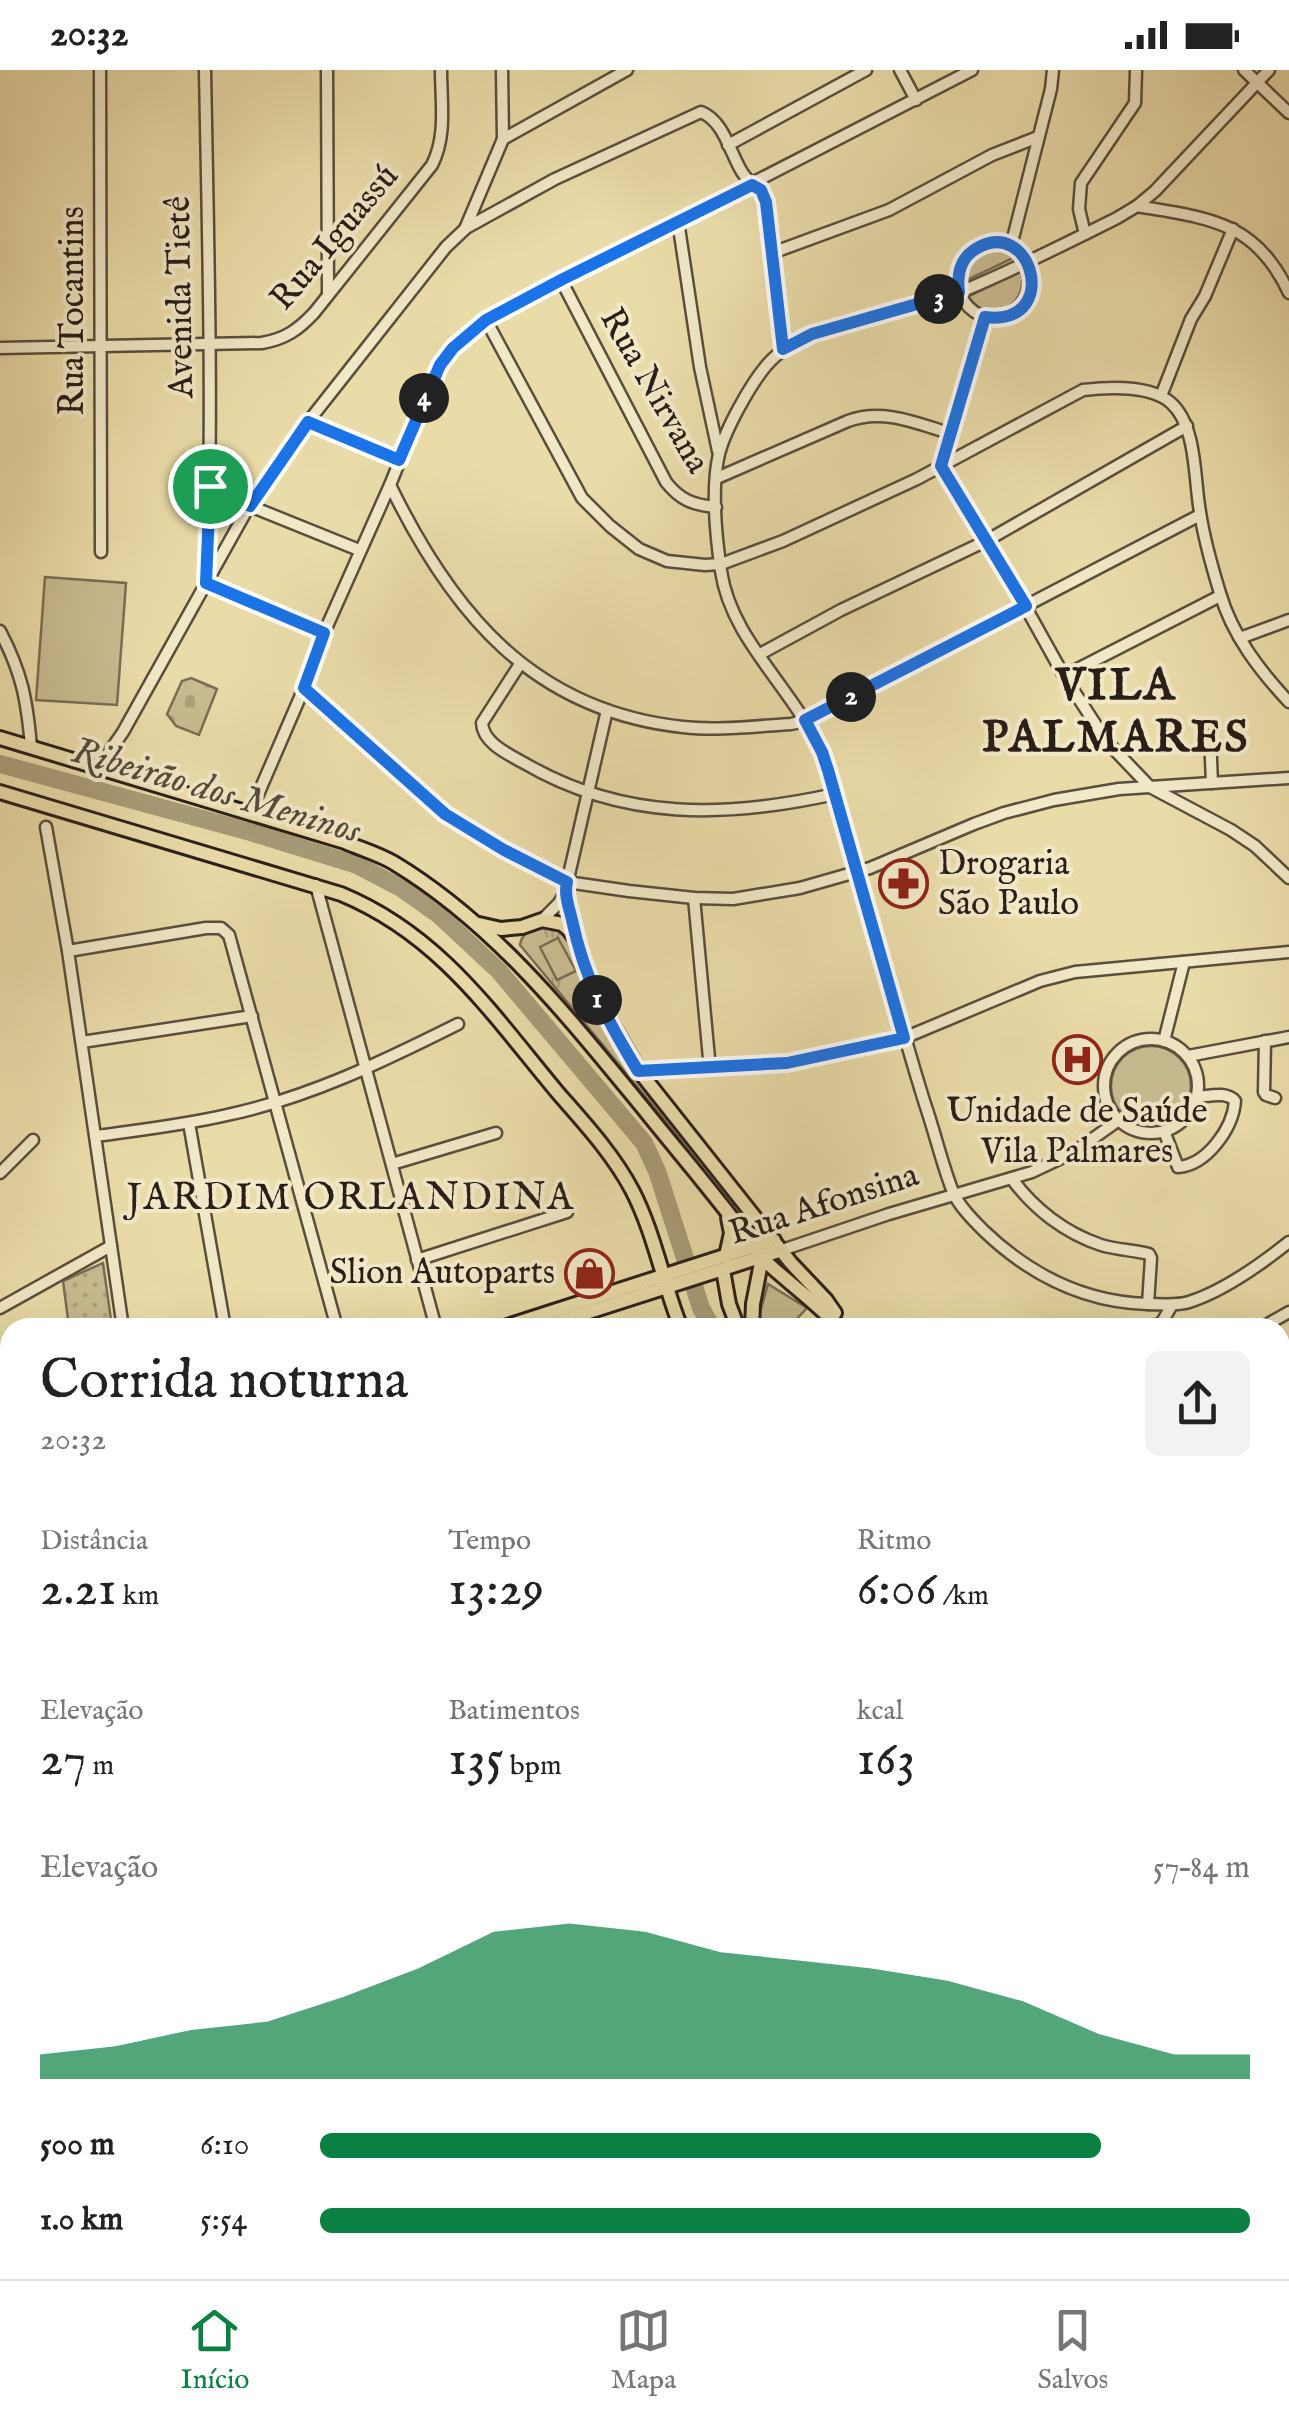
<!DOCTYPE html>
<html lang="pt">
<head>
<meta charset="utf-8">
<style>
	body { margin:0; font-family:"IM FELL English",serif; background:#f2f2f2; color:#222; height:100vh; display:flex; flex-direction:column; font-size:38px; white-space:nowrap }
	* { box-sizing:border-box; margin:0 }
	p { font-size:32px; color:#767676 }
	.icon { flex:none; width:55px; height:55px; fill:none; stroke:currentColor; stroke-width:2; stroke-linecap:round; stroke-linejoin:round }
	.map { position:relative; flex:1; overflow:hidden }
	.drawer { position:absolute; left:0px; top:1248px; width:1290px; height:962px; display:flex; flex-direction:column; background:#fff; border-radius:30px 30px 0 0; box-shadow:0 10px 40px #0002 }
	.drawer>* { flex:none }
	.pin { position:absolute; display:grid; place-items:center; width:85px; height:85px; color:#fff; margin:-42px; border:5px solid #fff; border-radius:50%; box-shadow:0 2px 10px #0007 }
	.km { position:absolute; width:50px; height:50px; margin:-25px; border-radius:50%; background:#222; color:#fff; font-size:28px; line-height:50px; text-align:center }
	.round { display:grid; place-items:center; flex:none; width:105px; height:105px; border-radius:15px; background:#f2f2f2 }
	.summary { display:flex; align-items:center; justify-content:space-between; height:170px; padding:0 40px }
	h1 { font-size:55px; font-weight:600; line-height:75px }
	.metrics { display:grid; grid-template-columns:repeat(3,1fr); gap:15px; height:170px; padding:10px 40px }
	.metrics div { display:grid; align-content:center }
	.metrics b { font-size:50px; font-weight:600 }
	.metrics small { font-size:28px; font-weight:400 }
	.metrics p { font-size:28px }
	.chart { height:280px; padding:20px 40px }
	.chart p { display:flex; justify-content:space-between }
	.chart svg { width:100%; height:180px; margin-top:10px; fill:#0b8043; opacity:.7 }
	ul { padding:0 40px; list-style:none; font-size:32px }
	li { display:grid; grid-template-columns:160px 120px 1fr; align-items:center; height:75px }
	li i { height:25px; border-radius:12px; background:#0b8043 }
	.status { display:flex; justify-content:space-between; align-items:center; height:70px; padding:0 50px; background:#fff; direction:ltr }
	.status svg { height:28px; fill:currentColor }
	.tab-bar { display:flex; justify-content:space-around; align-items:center; height:140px; border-top:2px solid #e0e0e0; background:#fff; font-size:28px; color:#767676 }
	.tab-bar a { display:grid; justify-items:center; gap:5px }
	.tab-bar .selected { color:#0b8043 }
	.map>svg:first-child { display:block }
</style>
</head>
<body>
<div class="status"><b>20:32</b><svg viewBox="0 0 49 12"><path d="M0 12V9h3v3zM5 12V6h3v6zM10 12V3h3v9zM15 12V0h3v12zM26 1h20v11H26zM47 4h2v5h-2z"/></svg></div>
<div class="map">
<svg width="1289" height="2209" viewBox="0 0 1289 2209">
	<defs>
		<pattern id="grass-tufts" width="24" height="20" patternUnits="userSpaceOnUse" patternTransform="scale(2.5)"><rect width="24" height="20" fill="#c9bc91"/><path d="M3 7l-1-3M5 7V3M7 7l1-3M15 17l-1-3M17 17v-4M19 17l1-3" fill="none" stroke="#ada17c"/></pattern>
		<pattern id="cemetery-stones" width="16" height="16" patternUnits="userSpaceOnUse" patternTransform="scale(2.5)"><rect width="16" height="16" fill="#c9bc91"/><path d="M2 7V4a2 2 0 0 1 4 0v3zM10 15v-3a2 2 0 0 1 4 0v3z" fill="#ada17c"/></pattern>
		<pattern id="garden-dots" width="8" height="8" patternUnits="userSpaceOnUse" patternTransform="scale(2.5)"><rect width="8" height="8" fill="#c9bc91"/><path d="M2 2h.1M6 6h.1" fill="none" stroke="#ada17c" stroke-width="1.8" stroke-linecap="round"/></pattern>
	</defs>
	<rect width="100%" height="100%" fill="#eadca9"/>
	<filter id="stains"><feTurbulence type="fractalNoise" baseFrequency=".002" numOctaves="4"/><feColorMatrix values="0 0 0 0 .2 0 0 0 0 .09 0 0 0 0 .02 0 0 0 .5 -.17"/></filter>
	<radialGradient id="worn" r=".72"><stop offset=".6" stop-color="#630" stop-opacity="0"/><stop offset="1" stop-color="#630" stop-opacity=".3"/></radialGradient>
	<path fill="url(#grass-tufts)" stroke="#7a6d55" stroke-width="2.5" d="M543,855H555L567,862L588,927L608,965L631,1000L764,1168L762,1174L659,1043L520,875C522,862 532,860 543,855Z"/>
	<polygon fill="url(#cemetery-stones)" stroke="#7a6d55" stroke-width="2.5" points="191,608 217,619 199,665 176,656 167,644 182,611"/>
	<g fill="#c9bc91" stroke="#7a6d55" stroke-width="2.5">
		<polygon points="992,179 1005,182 1013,188 959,214 964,192 980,181"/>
		<path d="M1021,201C1030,237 988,257 965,228Z"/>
		<polygon points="45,507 126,513 117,635 36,630"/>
		<polygon points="558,868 576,901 557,910 540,877"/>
		<circle cx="1151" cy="1016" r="40"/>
		<polygon points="768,1214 807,1238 789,1257 760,1257 759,1246"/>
	</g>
	<polygon fill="url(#garden-dots)" stroke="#7a6d55" stroke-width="2.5" points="103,1193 112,1257 69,1257 63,1211"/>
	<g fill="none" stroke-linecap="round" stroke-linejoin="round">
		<g stroke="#a99b78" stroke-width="18">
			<polyline points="0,694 247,761 357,795 401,818 439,845 499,901 644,1073 657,1101 701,1238 712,1258"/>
			<polyline points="1280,2083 1289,2097"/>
		</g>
		<defs>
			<g id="minor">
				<polyline points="100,0 101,482"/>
				<path d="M205,0C208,169 213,338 207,507"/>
				<polyline points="327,0 328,224"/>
				<polyline points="900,0 916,30"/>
				<polyline points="1244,0 1289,43"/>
				<path d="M1269,0L1155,121L1137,136L1117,148C1065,174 1012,201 958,223C899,247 809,245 766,296C750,315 725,360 719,384C711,418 716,467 721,501C732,576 804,626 827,697C864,808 890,923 925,1034C935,1063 942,1094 953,1122C959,1136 973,1150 984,1161C1029,1204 1084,1232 1147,1234C1161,1234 1176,1236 1189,1232C1224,1221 1260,1195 1289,1172"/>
				<polyline points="503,69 627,0"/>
				<polyline points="728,75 866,0"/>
				<path d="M1137,136C1208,148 1256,151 1289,223"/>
				<polyline points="678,151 700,297 718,381"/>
				<path d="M466,158L555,109L701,42C724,51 730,83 742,102C748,112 758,117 764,125L783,279"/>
				<polyline points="1085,164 1079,139 1081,113 1135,33 1136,0"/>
				<circle cx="995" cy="211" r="37"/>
				<polyline points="1011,176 1051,19 1053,0"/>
				<polyline points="772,183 889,140 992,85 1038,67"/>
				<path d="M561,210L666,412C680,430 693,435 716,437"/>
				<polyline points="985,247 941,396 1025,536 1064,606 1107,672 1150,717 1231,760 1255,776 1289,808"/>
				<path d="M486,250L582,428L610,456L639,479L667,491L705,495L721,494L783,471L917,409L1083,320C1108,317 1151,315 1171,333C1197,356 1194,409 1200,442C1204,469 1212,497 1220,523C1232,565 1260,601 1289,632"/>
				<path d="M0,278L262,273C285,269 298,260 314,243L432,95C447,66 441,31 441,0"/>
				<polyline points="1161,326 1191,249 1205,226 1233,159"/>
				<polyline points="308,352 399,390"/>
				<path d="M717,408L848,351C883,338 916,353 949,363"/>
				<path d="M390,415C452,543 533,641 683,657C718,661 756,656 791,654L805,651L1200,445"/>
				<polyline points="210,416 250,436 359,480"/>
				<polyline points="206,513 324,563"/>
				<path d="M0,561C22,603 27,630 31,677"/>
				<polyline points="1240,568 1289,550"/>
				<polyline points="760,584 841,540 986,471 1187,356"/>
				<path d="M520,594L482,653C483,673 508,684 524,693C623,751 726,748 835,724"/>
				<polyline points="1064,606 1220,526"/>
				<polyline points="304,618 445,743 504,781 567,812 629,821 694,828 733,829 800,818 870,798 974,754 1004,743 1054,730 1119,719 1289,708"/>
				<polyline points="1210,666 1212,713"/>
				<polyline points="98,698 123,662 253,429 308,352 446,177 465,159 503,69 502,0"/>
				<polyline points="250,743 304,618 324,563 390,415 432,311 453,278 486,250 972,0"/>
				<polyline points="46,757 68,881 123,1258"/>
				<polyline points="316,815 436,1258"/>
				<polyline points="565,822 575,867"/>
				<polyline points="694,828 710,999"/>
				<polyline points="542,850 559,833 565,822 607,640"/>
				<polyline points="68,881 206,858 221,858 229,865 337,1258"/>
				<circle cx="1151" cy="1016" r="47"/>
				<polyline points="1164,971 1184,892"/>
				<polyline points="1265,971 1264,1022 1266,1025 1275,1028"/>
				<polyline points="82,972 252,946"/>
				<polyline points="1188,986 1289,967"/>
				<polyline points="639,1001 776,994 841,983 904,968 1040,911 1075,902 1289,882"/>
				<polyline points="189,1053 225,1258"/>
				<path d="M1164,1061L1178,1097C1207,1095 1233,1058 1235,1031C1227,1021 1209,1026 1197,1027"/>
				<path d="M96,1066C140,1060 184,1055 227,1045C308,1028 384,991 458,954"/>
				<polyline points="392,1094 496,1063"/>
				<polyline points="0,1103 33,1070"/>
				<path d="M1012,1109C1034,1139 1065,1163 1101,1175C1117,1180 1134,1180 1149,1184L1151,1188L1148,1234"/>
				<polyline points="782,1180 889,1144 1032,1102 1074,1082 1119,1050"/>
				<polyline points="417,1190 567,1142"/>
				<polyline points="0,1238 111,1176"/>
				<polyline points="1153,1258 1162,1252 1172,1235"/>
				<polyline points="1261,1258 1289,1242"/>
				<polyline points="1280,1292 1289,1308"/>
				<polyline points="0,1354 10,1368"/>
				<polyline points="1280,1376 1289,1371"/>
				<polyline points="0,1540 10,1534"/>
				<polyline points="1280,1647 1289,1658"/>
				<polyline points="1280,1722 1289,1708"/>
				<polyline points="0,1736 10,1749"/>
				<polyline points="1280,1885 1289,1898"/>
				<polyline points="0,1888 10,1881"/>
				<polyline points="0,2081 10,2077"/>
				<polyline points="239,2200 245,2209"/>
				<polyline points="348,2200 355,2209"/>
				<polyline points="574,2200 580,2209"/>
				<polyline points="771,2200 778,2209"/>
				<polyline points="1013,2200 1020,2209"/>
				<polyline points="1128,2200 1135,2209"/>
				<polyline points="1242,2200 1248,2209"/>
				<polyline points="18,2209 46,2200"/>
				<polyline points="143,2209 154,2200"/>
				<polyline points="368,2209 380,2200"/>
				<polyline points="644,2209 656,2200"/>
				<polyline points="897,2209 910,2200"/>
				<polyline points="1179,2209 1192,2200"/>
			</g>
			<g id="major">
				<path d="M0,668L345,772C361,779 379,784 394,793C495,854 569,948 643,1038C683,1088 725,1136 762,1188C787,1212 816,1232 840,1258"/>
				<path d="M0,722L341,824C440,865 492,944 558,1023C585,1054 613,1084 632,1120C654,1162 663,1213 681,1258"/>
				<polyline points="479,854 501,859 522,857 542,850 562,854 569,860 575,868 593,921 639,1001 791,1193 826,1230 835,1243"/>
				<polyline points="726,1186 731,1163 728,1148"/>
				<polyline points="723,1200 729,1234 738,1258"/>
				<polyline points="501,1258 774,1170"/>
				<polyline points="539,1258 782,1180"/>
				<polyline points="752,1258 753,1234 762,1188"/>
				<polyline points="0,1415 10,1412"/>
				<polyline points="0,1427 10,1424"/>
				<polyline points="1280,1498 1289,1500"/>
				<polyline points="1280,2026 1289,2040"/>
				<polyline points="0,2035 10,2047"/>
				<polyline points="1280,2122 1289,2136"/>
				<polyline points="1280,2142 1289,2155"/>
				<polyline points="124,2200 130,2209"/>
			</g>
		</defs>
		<use href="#minor" stroke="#5a4e3d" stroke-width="15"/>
		<use href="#major" stroke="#2a1e19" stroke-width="18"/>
		<use href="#minor" stroke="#f1e8c7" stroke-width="10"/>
		<use href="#major" stroke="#eadca9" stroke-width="12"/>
	</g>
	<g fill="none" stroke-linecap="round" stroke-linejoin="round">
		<defs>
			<path id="route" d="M752,115L761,120L766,132L783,279L812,264L959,222C957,206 959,190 974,180C1032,142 1063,257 985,247L941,396L1026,536L805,650L822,682L828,700L904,968L787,993L638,1001C608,952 584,908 572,850C569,837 564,825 567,812L504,780L445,744L304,618L324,563L206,513L210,416L250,436L308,352L399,390L440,295L453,278L486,250L561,210Z"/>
		</defs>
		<use href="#route" stroke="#fff" stroke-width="20"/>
		<use href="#route" stroke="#1a73e8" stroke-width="12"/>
	</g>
	<defs>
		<symbol id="pharmacy-ring" viewBox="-11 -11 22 22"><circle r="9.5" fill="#f1e8c7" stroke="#8f2418" stroke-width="1.5"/><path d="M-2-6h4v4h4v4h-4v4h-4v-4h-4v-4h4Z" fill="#8f2418"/></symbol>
		<symbol id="hospital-ring" viewBox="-11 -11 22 22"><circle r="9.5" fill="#f1e8c7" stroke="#8f2418" stroke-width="1.5"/><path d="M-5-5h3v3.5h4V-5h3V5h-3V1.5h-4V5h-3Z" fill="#8f2418"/></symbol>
		<symbol id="shop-ring" viewBox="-11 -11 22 22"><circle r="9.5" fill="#f1e8c7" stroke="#8f2418" stroke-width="1.5"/><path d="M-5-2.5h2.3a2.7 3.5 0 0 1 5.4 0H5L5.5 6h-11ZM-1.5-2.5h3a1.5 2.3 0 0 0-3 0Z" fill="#8f2418"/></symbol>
	</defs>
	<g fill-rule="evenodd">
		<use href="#pharmacy-ring" x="876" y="786" width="55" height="55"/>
		<use href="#hospital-ring" x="1050" y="962" width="55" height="55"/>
		<use href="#shop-ring" x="562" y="1176" width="55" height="55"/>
	</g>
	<g text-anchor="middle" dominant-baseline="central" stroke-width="8" stroke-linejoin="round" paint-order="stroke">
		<g font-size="35" fill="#2a1e19" stroke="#f1e8c7">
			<text transform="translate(335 168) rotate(-50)">Rua Iguassú</text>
			<text transform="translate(181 227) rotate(-91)">Avenida Tietê</text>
			<text transform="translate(73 241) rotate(-90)">Rua Tocantins</text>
			<text transform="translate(654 321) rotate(60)">Rua Nirvana</text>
			<text transform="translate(824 1135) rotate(-18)">Rua Afonsina</text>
		</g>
		<g font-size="35" fill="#2a1e19" stroke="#f1e8c7" text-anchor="start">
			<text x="938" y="794">Drogaria<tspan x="938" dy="40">São Paulo</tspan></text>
			<text x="1077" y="1042" text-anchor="middle">Unidade de Saúde<tspan x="1077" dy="40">Vila Palmares</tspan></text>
			<text x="555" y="1203" text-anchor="end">Slion Autoparts</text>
		</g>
		<g font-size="38" font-style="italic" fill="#564a3a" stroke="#f1e8c7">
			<text transform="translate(216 722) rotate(16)">Ribeirão dos Meninos</text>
		</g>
		<g font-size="38" letter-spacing="2.5" fill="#2a1e19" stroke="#f1e8c7">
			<text x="351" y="1129">JARDIM ORLANDINA</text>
		</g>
		<g font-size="45" font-weight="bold" letter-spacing="2.5" fill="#2a1e19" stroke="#f1e8c7">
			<text x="1116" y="616">VILA<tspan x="1116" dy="52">PALMARES</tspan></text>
		</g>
	</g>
	<rect width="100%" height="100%" filter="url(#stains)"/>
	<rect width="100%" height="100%" fill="url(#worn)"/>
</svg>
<div class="pin" style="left:210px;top:416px;background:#1e9e55"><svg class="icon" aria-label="arrive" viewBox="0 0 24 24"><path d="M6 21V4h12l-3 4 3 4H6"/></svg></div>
<b class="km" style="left:597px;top:930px">1</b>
<b class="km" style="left:851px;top:627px">2</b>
<b class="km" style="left:939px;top:229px">3</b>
<b class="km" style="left:424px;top:328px">4</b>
<section class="drawer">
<div class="summary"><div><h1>Corrida noturna</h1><p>20:32</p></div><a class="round"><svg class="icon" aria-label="share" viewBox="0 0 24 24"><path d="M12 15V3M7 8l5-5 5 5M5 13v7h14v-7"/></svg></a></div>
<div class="metrics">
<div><p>Distância</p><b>2.21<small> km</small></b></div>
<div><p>Tempo</p><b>13:29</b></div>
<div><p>Ritmo</p><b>6:06<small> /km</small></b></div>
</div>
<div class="metrics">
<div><p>Elevação</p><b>27<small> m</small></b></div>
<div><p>Batimentos</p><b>135<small> bpm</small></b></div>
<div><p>kcal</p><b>163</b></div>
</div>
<div class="chart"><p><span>Elevação</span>57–84 m</p>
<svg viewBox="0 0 160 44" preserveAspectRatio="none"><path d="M0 44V38L10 36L20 32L30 30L40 24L50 17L60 8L70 6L80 8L90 13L100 15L110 17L120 20L130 25L140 33L150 38L160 38V44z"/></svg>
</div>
<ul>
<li><b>500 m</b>6:10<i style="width:84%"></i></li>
<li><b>1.0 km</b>5:54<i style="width:100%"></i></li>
</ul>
</section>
</div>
<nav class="tab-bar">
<a class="selected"><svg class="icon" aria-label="home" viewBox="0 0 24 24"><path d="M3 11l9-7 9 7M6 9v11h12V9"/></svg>Início</a>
<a><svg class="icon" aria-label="map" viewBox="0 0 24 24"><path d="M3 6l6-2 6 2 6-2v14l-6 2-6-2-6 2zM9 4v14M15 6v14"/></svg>Mapa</a>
<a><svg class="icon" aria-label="saved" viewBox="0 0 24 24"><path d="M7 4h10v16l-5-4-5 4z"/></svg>Salvos</a>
</nav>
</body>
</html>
